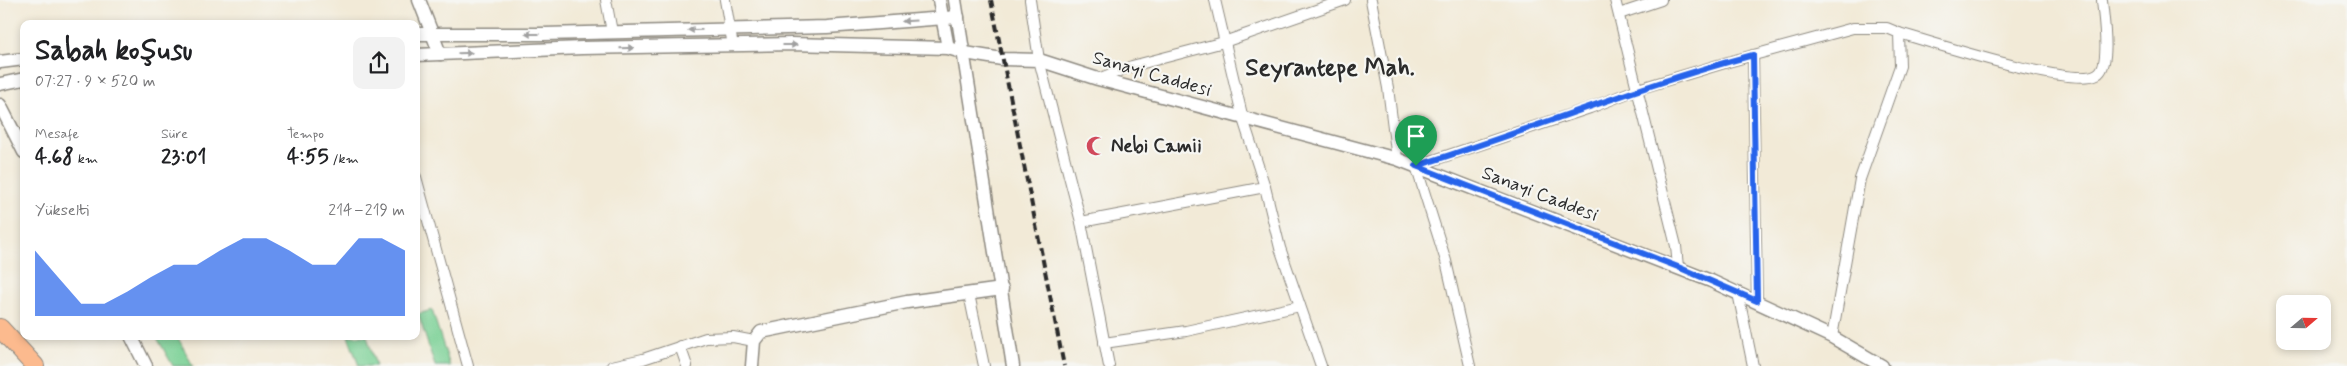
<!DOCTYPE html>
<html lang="tr">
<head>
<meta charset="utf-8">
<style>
	body { margin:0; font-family:Mynerve,sans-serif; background:#f2f2f2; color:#202124; height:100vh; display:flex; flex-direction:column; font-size:19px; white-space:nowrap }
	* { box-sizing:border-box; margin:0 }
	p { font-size:16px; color:#757577 }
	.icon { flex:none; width:28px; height:28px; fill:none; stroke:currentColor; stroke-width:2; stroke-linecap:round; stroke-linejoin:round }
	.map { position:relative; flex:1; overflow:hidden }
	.details { position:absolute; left:20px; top:20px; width:400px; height:320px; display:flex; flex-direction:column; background:#fff; border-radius:10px; box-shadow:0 2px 8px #0003 }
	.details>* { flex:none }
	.needle { width:32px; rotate:70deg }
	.controls { position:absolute; left:2276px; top:295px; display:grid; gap:10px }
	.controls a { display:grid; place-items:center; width:55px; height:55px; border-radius:10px; background:#fff; box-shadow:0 2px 8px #0003; font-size:25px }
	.pin { position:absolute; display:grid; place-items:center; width:42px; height:42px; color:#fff; margin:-51px -21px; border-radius:50% 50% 50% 0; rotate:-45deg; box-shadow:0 0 5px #0007 }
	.pin .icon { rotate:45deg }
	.round { display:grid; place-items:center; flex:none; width:52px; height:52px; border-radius:10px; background:#f2f2f2 }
	.head { display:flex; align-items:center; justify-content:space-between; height:85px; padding:0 15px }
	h1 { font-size:28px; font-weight:800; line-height:38px }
	.metrics { display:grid; grid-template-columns:repeat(3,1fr); gap:8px; height:85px; padding:5px 15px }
	.metrics div { display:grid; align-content:center }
	.metrics b { font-size:21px; font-weight:800 }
	.metrics small { font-size:14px; font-weight:400 }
	.metrics p { font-size:14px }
	.chart { height:140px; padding:10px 15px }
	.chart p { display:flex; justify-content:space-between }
	.chart svg { width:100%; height:90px; margin-top:5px; fill:#2563eb; opacity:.7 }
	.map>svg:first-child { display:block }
</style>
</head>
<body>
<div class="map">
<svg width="2347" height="366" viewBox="0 0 2347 366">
	<rect width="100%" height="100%" fill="#f6f6f2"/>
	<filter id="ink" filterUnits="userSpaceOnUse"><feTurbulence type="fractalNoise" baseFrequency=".02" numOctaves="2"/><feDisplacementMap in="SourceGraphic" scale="10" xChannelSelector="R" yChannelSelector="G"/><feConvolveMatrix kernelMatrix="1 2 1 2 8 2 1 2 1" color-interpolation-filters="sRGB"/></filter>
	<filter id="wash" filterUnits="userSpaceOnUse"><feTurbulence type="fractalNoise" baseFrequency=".0096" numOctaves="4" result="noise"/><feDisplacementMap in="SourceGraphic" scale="20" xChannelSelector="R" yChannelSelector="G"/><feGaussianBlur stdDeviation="1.12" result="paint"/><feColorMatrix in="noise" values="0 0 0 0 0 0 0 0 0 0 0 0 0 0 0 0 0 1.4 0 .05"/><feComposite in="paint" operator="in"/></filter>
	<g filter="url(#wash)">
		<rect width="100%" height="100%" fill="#f2ead7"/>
		<g fill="#79d094" stroke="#527e60">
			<polygon points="432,310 450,366 435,366 418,314"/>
			<polygon points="156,336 177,336 193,366 173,366"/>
			<polygon points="348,336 367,336 376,366 359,366"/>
		</g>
	</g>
	<g filter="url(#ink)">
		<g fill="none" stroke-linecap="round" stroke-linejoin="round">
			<defs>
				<g id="minor">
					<polyline points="606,0 612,32"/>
					<polyline points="725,0 733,46"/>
					<polyline points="1030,0 1039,60 1081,222 1109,366"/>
					<polyline points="1215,0 1243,119 1265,187 1280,248 1321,366"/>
					<polyline points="1371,0 1388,88 1397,159"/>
					<polyline points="1615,0 1676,246 1678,267"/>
					<polyline points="1619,14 1661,0"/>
					<path d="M1899,33C1931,42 2073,89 2097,74C2112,66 2103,15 2102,0"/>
					<polyline points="1753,55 1757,301"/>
					<polyline points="1098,79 1132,66 1224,42 1345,0"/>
					<polyline points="416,177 468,366"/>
					<polyline points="1081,222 1265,187"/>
					<polyline points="1738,293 1753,366"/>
					<polyline points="969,294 984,366"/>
					<polyline points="1104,343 1186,331 1300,306"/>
					<polyline points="680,346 687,366"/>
					<polyline points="612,366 643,359 706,338 733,337 754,341"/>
					<polyline points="1470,366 1446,261 1416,166 1590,108 1638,89 1728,62 1853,28 1887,28 1899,33 1900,66 1860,179 1832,337"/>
				</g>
				<g id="tertiary">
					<polyline points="419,0 440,54"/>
					<polyline points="939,0 948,48"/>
					<polyline points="955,0 1013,366"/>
					<polyline points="416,34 544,34 827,27 958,17"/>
					<polyline points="416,55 582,48 791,44 948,48 965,53 1002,59 1039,60 1098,79 1397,159 1711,281 1832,337 1882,366"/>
					<polyline points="0,62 24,59"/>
					<polyline points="0,84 24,79"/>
					<polyline points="0,105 24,152"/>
					<polyline points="131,336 146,366"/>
					<polyline points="752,366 754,341 761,332 907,302 1002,289"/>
				</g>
				<polyline id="trunk" points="0,328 35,366"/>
			</defs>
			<use href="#minor" stroke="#8e8a81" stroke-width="12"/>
			<use href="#tertiary" stroke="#8e8a81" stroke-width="15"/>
			<use href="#trunk" stroke="#8e8a81" stroke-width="20"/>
			<use href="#minor" stroke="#fff" stroke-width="10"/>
			<use href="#tertiary" stroke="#fff" stroke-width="12"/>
			<use href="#trunk" stroke="#fcba8e" stroke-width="18"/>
			<polyline stroke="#2b2b2b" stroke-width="4" stroke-dasharray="8 4" stroke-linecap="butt" points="991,0 1064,366"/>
		</g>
		<defs><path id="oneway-solid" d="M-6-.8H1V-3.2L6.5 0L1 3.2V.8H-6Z" transform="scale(1.25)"/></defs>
		<g fill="#a0a0a0">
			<use href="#oneway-solid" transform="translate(909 21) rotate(176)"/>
			<use href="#oneway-solid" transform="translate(695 30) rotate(178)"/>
			<use href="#oneway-solid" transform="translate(532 34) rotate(-180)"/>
			<use href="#oneway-solid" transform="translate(790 45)"/>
			<use href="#oneway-solid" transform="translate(627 48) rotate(-1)"/>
			<use href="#oneway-solid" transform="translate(465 53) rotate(-2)"/>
		</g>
	</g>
	<g fill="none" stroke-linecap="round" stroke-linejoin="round" filter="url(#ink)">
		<defs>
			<path id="route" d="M1753,55L1757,301L1678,267L1416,166C1529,131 1639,85 1753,55Z"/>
		</defs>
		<use href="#route" stroke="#fff" stroke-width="10"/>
		<use href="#route" stroke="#2563eb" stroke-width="6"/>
	</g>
	<defs>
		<symbol id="mosque-bare" viewBox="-9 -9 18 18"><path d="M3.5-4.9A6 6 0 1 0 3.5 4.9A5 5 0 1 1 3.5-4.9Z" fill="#d1495b" stroke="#f6f6f2" stroke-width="2.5" paint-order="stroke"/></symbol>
	</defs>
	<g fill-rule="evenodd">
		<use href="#mosque-bare" x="1082" y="132" width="28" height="28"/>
	</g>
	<g text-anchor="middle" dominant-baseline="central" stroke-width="4.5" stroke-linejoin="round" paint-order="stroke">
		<g font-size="19" fill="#2b2b2b" stroke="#f6f6f2">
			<text transform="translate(1152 74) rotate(16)">Sanayi Caddesi</text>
			<text transform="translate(1540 194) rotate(21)">Sanayi Caddesi</text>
		</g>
		<g font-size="19" font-weight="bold" fill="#2b2b2b" stroke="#f6f6f2" text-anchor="start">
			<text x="1111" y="146">Nebi Camii</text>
		</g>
		<g font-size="24" font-weight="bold" fill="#2b2b2b" stroke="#f6f6f2">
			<text x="1330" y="68">Seyrantepe Mah.</text>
		</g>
	</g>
</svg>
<div class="controls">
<a><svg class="needle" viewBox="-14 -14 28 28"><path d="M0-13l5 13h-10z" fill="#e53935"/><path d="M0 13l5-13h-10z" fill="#757577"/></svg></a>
</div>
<div class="pin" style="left:1416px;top:166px;background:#1e9e55"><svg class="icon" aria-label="arrive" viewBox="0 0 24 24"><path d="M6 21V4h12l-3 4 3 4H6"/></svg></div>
<section class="details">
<div class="head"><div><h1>Sabah koşusu</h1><p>07:27 · 9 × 520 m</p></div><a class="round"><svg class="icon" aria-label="share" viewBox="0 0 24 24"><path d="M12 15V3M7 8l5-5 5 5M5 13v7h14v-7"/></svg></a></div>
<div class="metrics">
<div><p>Mesafe</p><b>4.68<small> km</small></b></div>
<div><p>Süre</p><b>23:01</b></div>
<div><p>Tempo</p><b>4:55<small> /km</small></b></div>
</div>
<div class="chart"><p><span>Yükselti</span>214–219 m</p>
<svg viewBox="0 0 160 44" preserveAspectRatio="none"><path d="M0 44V12L10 25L20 38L30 38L40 32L50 25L60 19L70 19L80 12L90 6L100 6L110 12L120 19L130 19L140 6L150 6L160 12V44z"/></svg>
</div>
</section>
</div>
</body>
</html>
